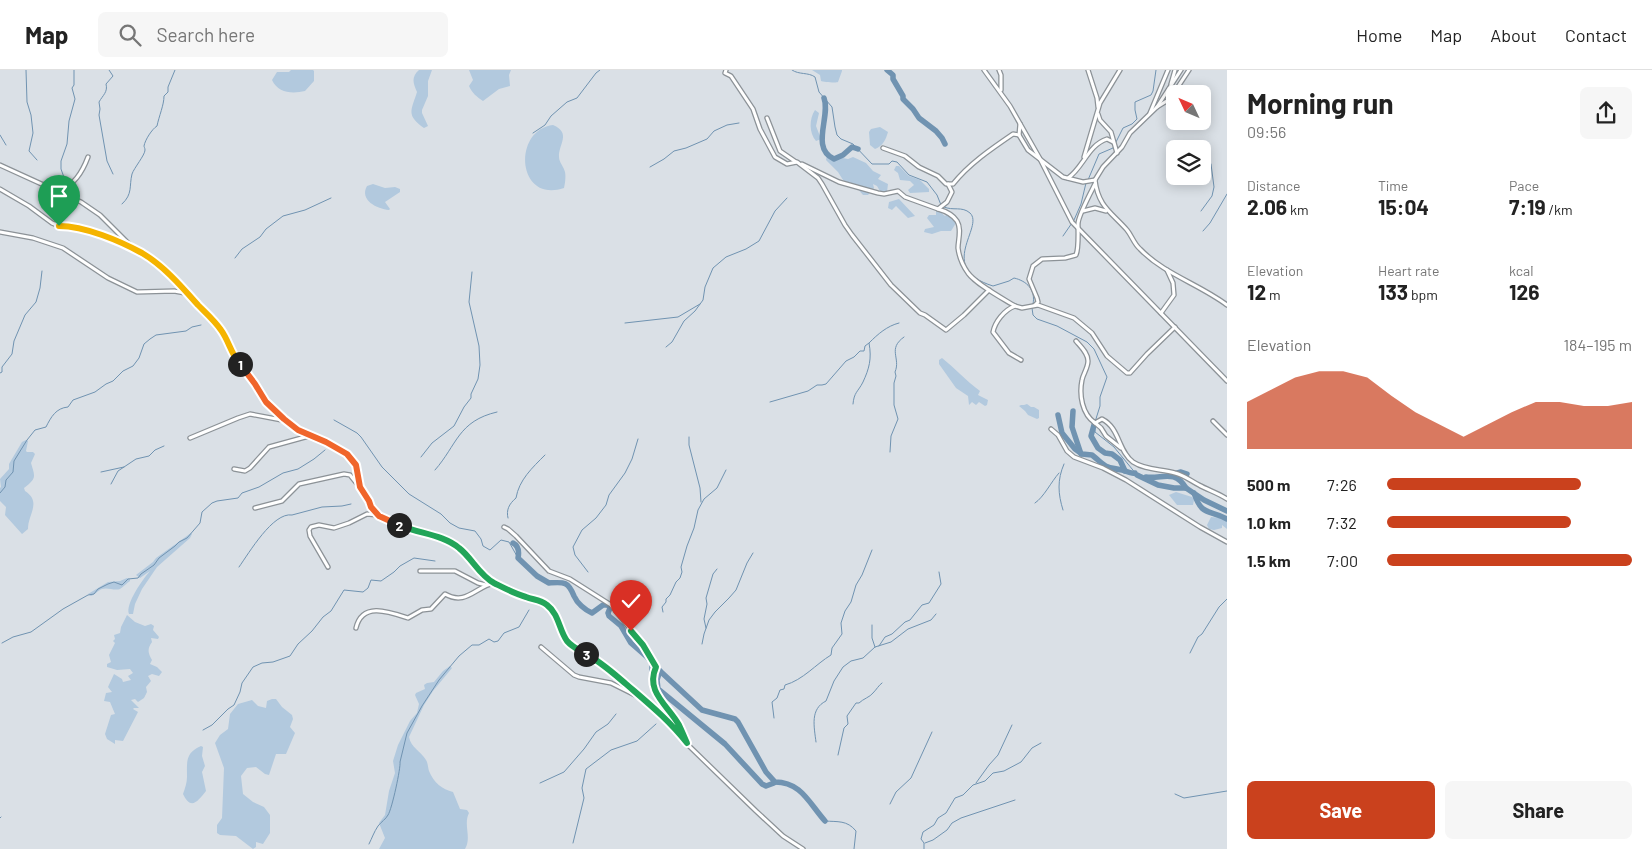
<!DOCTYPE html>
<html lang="en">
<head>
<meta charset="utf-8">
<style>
	body { margin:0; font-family:Barlow,sans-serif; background:#f6f6f6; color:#222; height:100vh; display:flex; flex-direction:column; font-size:19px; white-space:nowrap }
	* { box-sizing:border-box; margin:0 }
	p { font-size:16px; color:#767676 }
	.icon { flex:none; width:28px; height:28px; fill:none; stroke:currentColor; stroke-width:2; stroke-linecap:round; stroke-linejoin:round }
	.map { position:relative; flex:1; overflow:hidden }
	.sheet { display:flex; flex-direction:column; background:#fff; width:425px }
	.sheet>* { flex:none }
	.needle { width:32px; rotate:314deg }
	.buttons { position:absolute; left:1166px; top:15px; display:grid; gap:10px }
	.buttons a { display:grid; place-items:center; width:45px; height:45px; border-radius:8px; background:#fff; box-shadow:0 2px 12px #0003; font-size:25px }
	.pin { position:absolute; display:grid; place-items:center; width:42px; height:42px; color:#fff; margin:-51px -21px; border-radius:50% 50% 50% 0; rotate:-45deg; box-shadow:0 0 5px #0007 }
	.pin .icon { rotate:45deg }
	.km { position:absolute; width:25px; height:25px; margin:-12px; border-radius:50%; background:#222; color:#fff; font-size:14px; line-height:25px; text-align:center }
	.round { display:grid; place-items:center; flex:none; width:52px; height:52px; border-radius:8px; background:#f6f6f6 }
	.summary { display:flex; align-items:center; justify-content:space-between; height:85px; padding:0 20px }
	h1 { font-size:28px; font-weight:700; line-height:38px }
	.figures { display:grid; grid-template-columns:repeat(3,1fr); gap:8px; height:85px; padding:5px 20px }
	.figures div { display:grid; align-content:center }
	.figures b { font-size:21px; font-weight:700 }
	.figures small { font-size:14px; font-weight:400 }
	.figures p { font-size:14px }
	.chart { height:140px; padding:10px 20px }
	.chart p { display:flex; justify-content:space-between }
	.chart svg { width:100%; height:90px; margin-top:5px; fill:#ca411d; opacity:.7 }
	.cta { display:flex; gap:10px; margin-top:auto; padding:10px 20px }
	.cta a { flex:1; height:58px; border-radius:8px; background:#ca411d; color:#fff; font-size:20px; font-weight:700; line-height:58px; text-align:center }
	.cta a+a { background:#f6f6f6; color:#222 }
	ul { padding:0 20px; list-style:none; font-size:16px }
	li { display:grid; grid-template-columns:80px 60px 1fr; align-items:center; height:38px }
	li i { height:12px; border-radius:6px; background:#ca411d }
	header { display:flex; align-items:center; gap:30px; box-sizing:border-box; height:70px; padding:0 25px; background:#fff; border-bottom:1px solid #e0e0e0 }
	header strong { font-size:24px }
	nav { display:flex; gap:28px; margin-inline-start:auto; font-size:18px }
	.search { width:350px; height:45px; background:#f6f6f6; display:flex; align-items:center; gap:12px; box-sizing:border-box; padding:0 18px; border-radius:8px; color:#767676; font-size:19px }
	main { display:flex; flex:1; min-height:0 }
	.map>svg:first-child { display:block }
</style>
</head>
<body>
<header>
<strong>Map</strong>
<div class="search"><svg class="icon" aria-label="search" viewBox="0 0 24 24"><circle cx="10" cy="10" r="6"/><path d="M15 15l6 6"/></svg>Search here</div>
<nav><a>Home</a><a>Map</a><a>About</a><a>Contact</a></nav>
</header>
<main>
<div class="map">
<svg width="1227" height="779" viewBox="0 0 1227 779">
	<rect width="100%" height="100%" fill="#dae0e6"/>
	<g fill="#b2c9de">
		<path d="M291,0H313L314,1V11L305,21C292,24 278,23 272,10L277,2H289Z"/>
		<path d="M419,0H432L428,11V26L422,40V43L428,56L424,58C406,45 411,41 417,22C413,13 411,7 419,0Z"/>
		<path d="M469,0H511L509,5L510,16L499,19L483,31C477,27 472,23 469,16L473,10Z"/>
		<path d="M812,0H842V1L838,12C836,13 823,12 821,11L820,5Z"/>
		<path d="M815,40L819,43L816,56L821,69L816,71C809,63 809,49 815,40Z"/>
		<path d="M553,55C572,63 558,75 559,87C559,92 564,97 565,102C566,107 565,114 564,118C517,134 512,60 553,55Z"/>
		<path d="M880,57L888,62C886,69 883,76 875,79L870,75L869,62L871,59Z"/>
		<polygon points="827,85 848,89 853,87 866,93 873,101 881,105 878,109 888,114 887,122 881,123 877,116 873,114 874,118 868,125 863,125 857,118 843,110 838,102 826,90"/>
		<polygon points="896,96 899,96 909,106 920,110 929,119 929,122 910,123 908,120 914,115 910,111 900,110 898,103 894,100"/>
		<path d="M373,114L385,118L395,117L400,119V122L385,132L390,139L389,140C377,139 359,130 367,116Z"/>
		<polygon points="899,129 915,146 908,148 896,136 892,140 888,138 889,132"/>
		<polygon points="936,141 939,141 945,146 947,144 956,153 951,161 941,161 932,164 924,162 925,159 934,157 927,148 929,145 936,145"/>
		<path d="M942,288C955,298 966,311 980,321L978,325L988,330L987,335L985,336L979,332L976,335L972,332L969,335L968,326L956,318L939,294V290Z"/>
		<polygon points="1027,334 1031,337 1034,337 1039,340 1039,348 1037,349 1028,345 1025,341 1019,336 1021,335 1024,335"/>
		<path d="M26,370L28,371L26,381L27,382H33L35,384L31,393C35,407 37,408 24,418L25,421C42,432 28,444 28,459L22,464L5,445L6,437L0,431V418L1,417L0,409L9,399V394L22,372Z"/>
		<polygon points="1176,422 1192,427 1194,430 1193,435 1177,435 1169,425"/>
		<polygon points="1211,447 1221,448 1227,450 1227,459 1222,455 1222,458 1214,460 1209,459 1207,455"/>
		<path d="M191,463L192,464L190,468L157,497L142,519L135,534L133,544H129C125,534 143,509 150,501L140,508L136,505L153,492L156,488Z"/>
		<path d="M127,508L130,509V511C127,513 123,517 120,519C114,521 108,517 102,519C97,521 96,524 91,526L88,524L108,512L120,511Z"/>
		<path d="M127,545L135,552L145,556L151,554L154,556L153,560L159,567L158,569L151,568L152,572C147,579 148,583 152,590L150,594L157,597L162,602L159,606L152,604L148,606L151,611L146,617L147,622L144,628L138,632L135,629L131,630L139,638H134L133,639L138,642L123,671L115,670V674L107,669L105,664L111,645L115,644L110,632L104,631L106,623L112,622L108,617L114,604L122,609L123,612L131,610L128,606L133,603L130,599L117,600L107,597V594L111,592L109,585L115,573L113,571L115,569L114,565L120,563L121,557Z"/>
		<path d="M450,596L452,598L433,621L424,635L409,667C411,678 421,681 426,690C428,693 428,698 429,701C434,713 442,719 453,722L460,739L467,740L469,743C463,755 472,767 465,779H379L385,768L379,753L385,745L389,721L395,703L393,691L398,675L410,651L417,643L419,634L415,625L416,623L425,619L424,615L427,613L434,612L443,601Z"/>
		<polygon points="272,629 276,629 282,637 292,645 293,649 290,657 295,663 286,684 276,684 269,705 265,704 256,697 247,698 241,706 243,724 253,732 264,737 270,745 270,763 263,774 256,772 256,777 253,779 236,766 220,765 217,763 217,755 222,748 224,698 215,673 220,665 228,659 230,644 238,634 252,630 258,636 266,638 267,631"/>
		<path d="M201,676L203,677L202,686L205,696L202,702L206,721C198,731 191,741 183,724C185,718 187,713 187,707C187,692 185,683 201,676Z"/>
	</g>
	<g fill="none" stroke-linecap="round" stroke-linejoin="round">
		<g stroke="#7093b1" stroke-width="1">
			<polyline points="26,0 27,32 31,45 33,63 29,81 37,90"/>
			<path d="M109,0L113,6L106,14C108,22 103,25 99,32L100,39L99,45L107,91L113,104"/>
			<path d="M792,0C799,5 808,2 815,7L819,22L832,37L835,57L837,65L841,69L853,74L872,94H889L892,91L897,92L909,105L927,112L937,125L941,135"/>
			<polyline points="533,63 545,55 551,46 567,32 577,28 596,3 600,0"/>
			<polyline points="0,65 6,75"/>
			<polyline points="650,97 664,89 674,81 686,78 707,69 714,61 727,55 739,53"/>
			<polyline points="1088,110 1099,84 1113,78 1123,58 1132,54 1137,49 1135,40 1135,32 1151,25 1153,21 1156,0"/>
			<polyline points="66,113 61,99 61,91 67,74 69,51 75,29 72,18 74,15 74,0"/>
			<path d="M122,134C133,124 129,116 132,104C134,98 145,85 145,80C145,78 144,77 144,76C145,70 152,59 157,56C159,46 164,35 164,26L168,22V17L175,0"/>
			<path d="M944,137C953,141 962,136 970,143C985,157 935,198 993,216L1009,211L1014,208C1027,211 1036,220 1033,234"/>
			<polyline points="1201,141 1212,126 1214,117 1211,94"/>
			<polyline points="1203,161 1210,153 1227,124"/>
			<polyline points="1063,166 1074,150 1081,134 1086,113"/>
			<polyline points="235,188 242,179 260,167 266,159 283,146 305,140 331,128"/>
			<polyline points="1032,238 1033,245 1037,249 1057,256 1087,272 1094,279 1107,307 1100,327 1100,336 1095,352"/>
			<polyline points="625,253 678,247 700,234"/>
			<polyline points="666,277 672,272 684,251 695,241 703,230 705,217 713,198 726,187 746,179 759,171 775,141 787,128"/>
			<polyline points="0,303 2,302 2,297 12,284 14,271 25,245 36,232 40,218 42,201"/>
			<polyline points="770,332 808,321 817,315 822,315 826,314 846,291 854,287 860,281 864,281 865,276 869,273"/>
			<path d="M853,334C854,322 858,322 863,312C869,299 872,289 869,273C878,264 887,256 899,253"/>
			<polyline points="334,350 357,363 361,367 382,397 409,424 441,444 450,453 459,458 475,461 481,469 483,476 490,480 501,470 509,472 518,488"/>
			<polyline points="1095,355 1095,362 1114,377 1137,405"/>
			<polyline points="689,367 689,375 700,418 701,432"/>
			<path d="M890,382L891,366L898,349L894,335V313L896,306L895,302C901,288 887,279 904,267"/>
			<polyline points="421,387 432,373 454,356 464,337 471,328 471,324 478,309 480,295 479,276 469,232 472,202"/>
			<path d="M435,400C457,375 458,351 497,342"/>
			<polyline points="101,402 124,397"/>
			<polyline points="111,414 118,401 136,389 149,386 155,380 164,376"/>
			<path d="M0,423L5,417L6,410L13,402L14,391L27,370L35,360L46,357C51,347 56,338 68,337L73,330L95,322L106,314L113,311L123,301L133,296L139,288L144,274L150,269L156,265L186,261L192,257L201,255"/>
			<path d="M1035,433C1044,427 1051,412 1059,403"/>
			<path d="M1063,440C1058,424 1057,410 1064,394"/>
			<path d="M508,448C506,440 509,434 516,428C519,410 532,398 545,385"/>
			<path d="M239,497C249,483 273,442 292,445L322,437L342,436L351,434"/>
			<polyline points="588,502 575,485 573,477 582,460 596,448 606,435 609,425 625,403 632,389 638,369"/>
			<polyline points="663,542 662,537 666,532 666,529 670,525 676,512 680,508 682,502 681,497 687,476 694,458 698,440 704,429 717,418 726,400"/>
			<polyline points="872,555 872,568 875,577"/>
			<polyline points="706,558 704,549 707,534 706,528 713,504 717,499"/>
			<polyline points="2,573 13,567 31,562 63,539 88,525 94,524 98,519 108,514 114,512 122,515 128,509 138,508 141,504 154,495 159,488 175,476 179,472 187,468 200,453 202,442 212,433 217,431 238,428 242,423 259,417 283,403 298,399 314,389 325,380"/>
			<polyline points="702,574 704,564 709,550 715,542 729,528 736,520 747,493 753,483"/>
			<polyline points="879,576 885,567 892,564 905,552 910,550 922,535 929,533 941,514 939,502"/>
			<polyline points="1190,583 1198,567 1202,564 1219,537 1227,529"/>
			<path d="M774,648L772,632L777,628L780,620L784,619L785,615C803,610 816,594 831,585L832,578L842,564L841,553L845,541L851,532L856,515L862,505L872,480"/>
			<polyline points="203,660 212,655 228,639 234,635 240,622 242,613 253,597 262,593 273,592 290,586 298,574 312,561 323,547 331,541 344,520 363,522 368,518 371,510 381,511 394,502 400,496 414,488 435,491"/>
			<path d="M816,672C814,656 810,639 826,631L834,611L843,597L851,591L863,588L875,577L891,572L908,559L931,550L936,544"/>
			<path d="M838,685L844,658L848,654L847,646L856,633H859C863,629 870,627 873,623C877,619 878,616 882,613"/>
			<polyline points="540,713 564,702 584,679 596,662 608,654 616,644"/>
			<polyline points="976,713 989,695 998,685 1012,655"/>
			<polyline points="1175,724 1184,728 1227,721"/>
			<polyline points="890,734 896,722 911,708 932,662"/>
			<polyline points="0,748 1,747"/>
			<path d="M825,751C838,752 847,750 856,761L854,779"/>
			<polyline points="573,773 584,728 582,718 586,699 611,680 637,671 656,654"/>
			<polyline points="925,773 933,770 947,760 952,753 961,748 1015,730"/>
			<path d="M369,774C372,768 374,762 378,756C381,752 386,749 388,745C392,739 401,697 400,692L407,663L422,636L439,610L459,586L472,575H479L489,569L494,572L498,571L504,563L519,557L529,540"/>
			<polyline points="924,779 924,773 921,769 923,762 934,755 938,748 946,743 955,728 963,725 973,715 985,711 993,703 1004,701 1021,692 1032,678 1041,673"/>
		</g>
		<g stroke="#7093b1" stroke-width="5.5">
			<polyline points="887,0 893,5 893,9 903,26 903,29 913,39 919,48 936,61 942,68 945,74"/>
			<path d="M824,28C831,46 810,78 834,89L843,85L852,77L858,79"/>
			<polyline points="1073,341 1072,357 1081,384"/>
			<path d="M1058,345L1062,363L1075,379L1082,384L1092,385C1107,397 1103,397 1122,400C1127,401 1129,404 1135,403"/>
			<polyline points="1094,355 1091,366 1098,378 1105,383 1112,384 1120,390 1125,401"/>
			<polyline points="1174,404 1181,402 1187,404"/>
			<polyline points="1137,405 1158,415 1174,418 1186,418 1204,430 1227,441"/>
			<path d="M1146,407C1163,409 1174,399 1186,418"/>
			<path d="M1194,423C1202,447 1209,439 1227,449"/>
			<path d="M513,473C519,476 519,483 518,488L537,506L549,513C564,512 568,511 574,526C577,533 585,540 592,543L603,535H608L610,538L608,543L609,546L621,556L631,573L647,587L652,593V602L660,601L657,610L658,619L725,674L762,714L766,716L774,713"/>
			<path d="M660,601L702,640L735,649L738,652L766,702L775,712C801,712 809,733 825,751"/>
		</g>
		<defs>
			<g id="street">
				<polyline points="726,0 725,3 731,6 753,39 760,59 775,87 787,94 797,92 818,108 822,114 845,155 852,165 891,215 920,243 925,245 946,260 964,245 989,220"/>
				<polyline points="984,0 1010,36 1039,87 1072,152 1227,311"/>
				<polyline points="999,0 1001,5 1001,20"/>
				<polyline points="1088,0 1097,28 1098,37"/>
				<polyline points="1171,14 1175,0"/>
				<polyline points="1157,37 1170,29 1189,0"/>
				<polyline points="1150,43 1168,0"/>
				<polyline points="1098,44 1100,50 1111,62 1117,83"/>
				<polyline points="767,48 780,81 796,92"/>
				<polyline points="1019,65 1020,54"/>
				<path d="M883,78L905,86L919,97L938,106L946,114H953C969,94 991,79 1013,64L1019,65L1028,80L1063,107L1083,112L1095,110C1098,136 1111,142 1127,160C1132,166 1134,174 1140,179C1164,204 1199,214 1227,235"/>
				<polyline points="1084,87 1100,33 1120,0"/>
				<polyline points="802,94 839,112 878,123 884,124 898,121 905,127 938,139 947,132 952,122 948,114"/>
				<polyline points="0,95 81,132 100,145 129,174 173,208 188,223"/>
				<path d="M1068,108C1083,98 1088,75 1107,69L1113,72"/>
				<polyline points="1095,110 1103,97 1122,77 1130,63 1157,37 1181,0"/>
				<polyline points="0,119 29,136 52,153 59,156 80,158 101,165 135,180"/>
				<path d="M58,122C74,115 82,103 88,87"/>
				<path d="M938,139C945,141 953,145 957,151C962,159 958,170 958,178C959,186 963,196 968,203C977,215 1002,228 1015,236L1022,238L1038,235L1074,248L1092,263L1107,286L1127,303H1130L1147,284L1175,257"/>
				<polyline points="1083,141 1095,138 1106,141"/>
				<polyline points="0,162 33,168 63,178 108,208 137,222 174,221 185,223 193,228 223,263 236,289 255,314 265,332 298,360 326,372 347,384 356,395 360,417 369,431 371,437 379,446 410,460 439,466 449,471 461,479 484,506 492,512 516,524 528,528 537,529 547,535 555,544 566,570 574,578 600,592 646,630 670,652 687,674 756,741 783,766 803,779"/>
				<path d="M1035,235L1038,232L1037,228L1029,209L1033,196L1042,189L1065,188L1076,185C1079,178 1078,161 1078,154C1078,146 1091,122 1095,114"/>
				<path d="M1015,236C1004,240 995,252 993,262L1009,283L1021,290"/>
				<polyline points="1161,243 1174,225 1173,213 1167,200"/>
				<path d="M1076,271C1081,277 1088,283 1088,291C1088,298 1083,304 1082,310C1079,325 1082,344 1095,353L1102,349C1120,358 1118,381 1133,392C1145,400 1161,399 1175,403C1184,405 1191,411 1199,415C1208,420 1218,423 1227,429"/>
				<polyline points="1213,351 1227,365"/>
				<polyline points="1094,352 1101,358 1106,366 1121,378"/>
				<polyline points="1051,359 1058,365 1067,381 1074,387 1103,398 1126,410 1200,457 1227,472"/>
				<polyline points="190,368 238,348 250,344 287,351"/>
				<polyline points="234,399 245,401 250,398 269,377 309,366"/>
				<polyline points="255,438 282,431 299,414 344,404 350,405 358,415"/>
				<path d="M504,457L508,459L516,466L549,501L570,509L611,535L643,575L656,597C646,620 666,635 678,653C680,658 682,663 684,668"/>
				<polyline points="328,497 310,466 309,460 311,457 319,455 334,458 349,453 367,444 378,445"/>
				<polyline points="420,501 455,501 478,513 486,515"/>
				<path d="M356,558C362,531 390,542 408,548L422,540L431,539L445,524C466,536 475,517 494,513"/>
				<polyline points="541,577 574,605 579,607 611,613 643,629"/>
			</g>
		</defs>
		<use href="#street" stroke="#8c9297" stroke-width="5.5"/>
		<use href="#street" stroke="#fff" stroke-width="3"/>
	</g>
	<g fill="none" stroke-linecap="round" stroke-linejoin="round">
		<defs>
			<path id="split-1" d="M59,156C85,156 120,171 142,183C164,196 182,217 198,235C206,243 215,251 221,260C229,271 231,284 240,294"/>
			<polyline id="split-2" points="240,294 255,314 266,332 284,349 298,360 326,372 347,384 356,395 360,417 369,431 371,437 379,446 399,455"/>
			<path id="split-3" d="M399,455C419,464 442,464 459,478C472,488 479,505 494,513C504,518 515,524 526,527C533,530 540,529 547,535C559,544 559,560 567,571C572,577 579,580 586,584"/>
			<path id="split-4" d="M586,584C601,592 613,603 626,614C648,633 669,650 687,673C684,667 682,661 679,655C668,635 645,622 656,597L643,575L631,561"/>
		</defs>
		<use href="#split-1" stroke="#fff" stroke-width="10"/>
		<use href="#split-2" stroke="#fff" stroke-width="10"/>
		<use href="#split-3" stroke="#fff" stroke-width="10"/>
		<use href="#split-4" stroke="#fff" stroke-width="10"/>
		<use href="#split-1" stroke="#f5b400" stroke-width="6"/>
		<use href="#split-2" stroke="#f0652b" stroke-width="6"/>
		<use href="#split-3" stroke="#22a559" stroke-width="6"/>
		<use href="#split-4" stroke="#22a559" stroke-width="6"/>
	</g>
</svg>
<div class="buttons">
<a><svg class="needle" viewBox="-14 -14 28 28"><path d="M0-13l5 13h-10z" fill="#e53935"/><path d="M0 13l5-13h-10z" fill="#767676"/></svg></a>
<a><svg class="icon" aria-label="layers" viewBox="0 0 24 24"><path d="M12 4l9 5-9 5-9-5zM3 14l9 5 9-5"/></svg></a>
</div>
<div class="pin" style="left:59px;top:156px;background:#1e9e55"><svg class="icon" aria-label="arrive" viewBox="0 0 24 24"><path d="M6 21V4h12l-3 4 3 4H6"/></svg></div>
<div class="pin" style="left:631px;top:561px;background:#d93025"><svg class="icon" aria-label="check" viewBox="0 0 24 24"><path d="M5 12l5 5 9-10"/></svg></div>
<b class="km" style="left:240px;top:294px">1</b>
<b class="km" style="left:399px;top:455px">2</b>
<b class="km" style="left:586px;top:584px">3</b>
</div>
<section class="sheet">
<div class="summary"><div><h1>Morning run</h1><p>09:56</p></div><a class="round"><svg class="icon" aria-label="share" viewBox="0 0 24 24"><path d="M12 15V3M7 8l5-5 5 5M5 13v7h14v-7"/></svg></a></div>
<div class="figures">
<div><p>Distance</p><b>2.06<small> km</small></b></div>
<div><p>Time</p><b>15:04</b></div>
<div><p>Pace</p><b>7:19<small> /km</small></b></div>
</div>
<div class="figures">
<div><p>Elevation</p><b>12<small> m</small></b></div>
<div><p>Heart rate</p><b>133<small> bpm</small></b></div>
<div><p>kcal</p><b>126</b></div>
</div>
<div class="chart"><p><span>Elevation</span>184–195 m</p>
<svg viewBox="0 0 160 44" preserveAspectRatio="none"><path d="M0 44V21L10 15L20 9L30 6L40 6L50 9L60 18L70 26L80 32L90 38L100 32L110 26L120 21L130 21L140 23L150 23L160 21V44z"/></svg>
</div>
<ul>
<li><b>500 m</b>7:26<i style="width:79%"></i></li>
<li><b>1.0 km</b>7:32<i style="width:75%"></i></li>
<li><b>1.5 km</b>7:00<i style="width:100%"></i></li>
</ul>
<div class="cta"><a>Save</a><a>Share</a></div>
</section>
</main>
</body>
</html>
